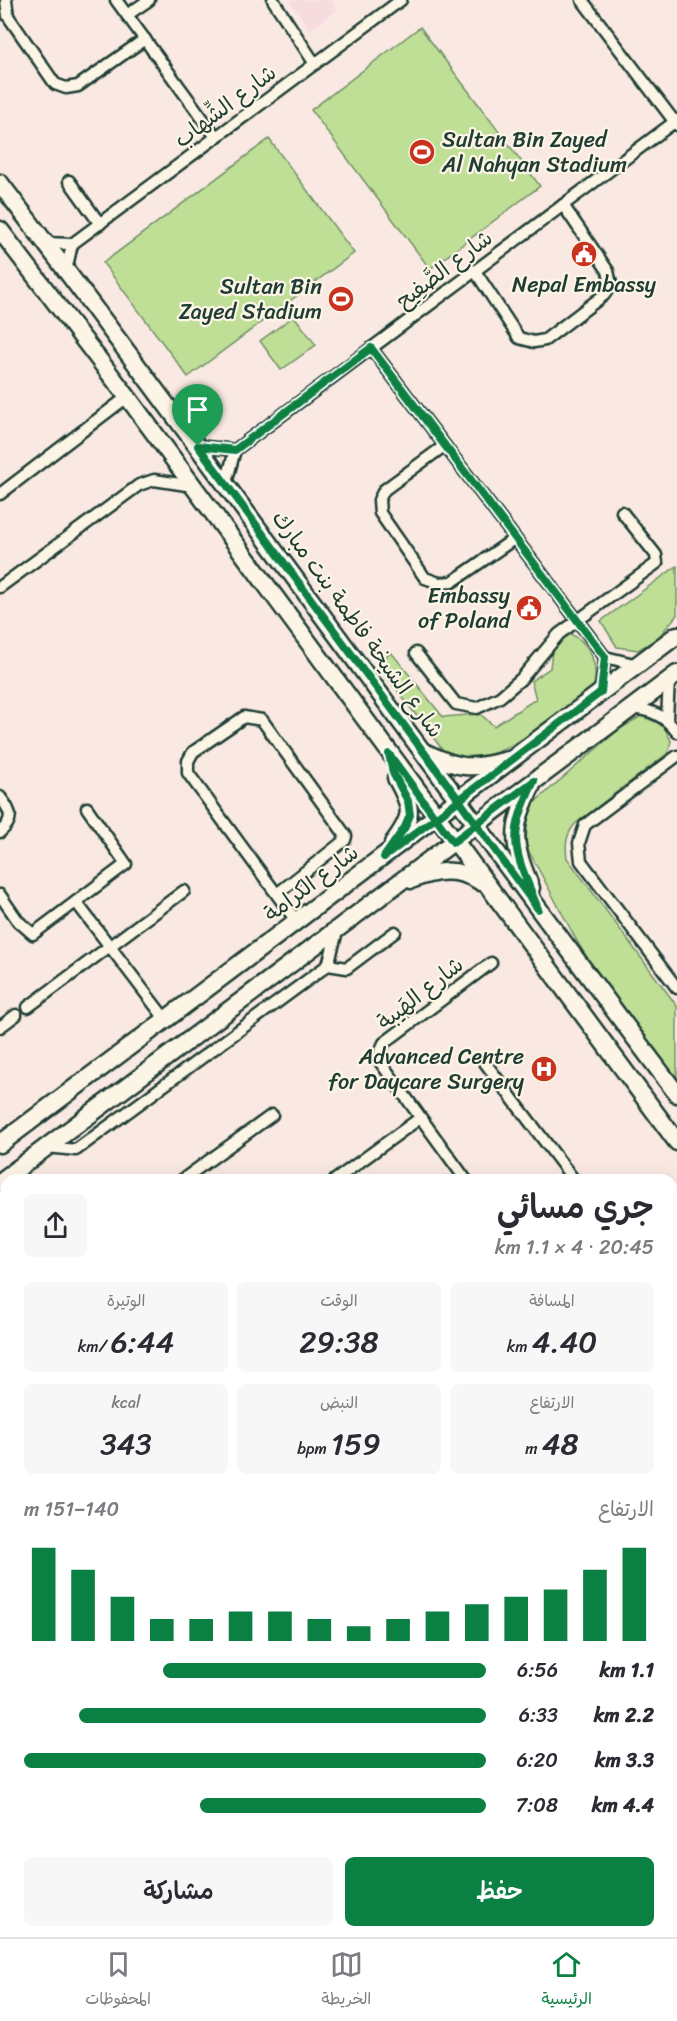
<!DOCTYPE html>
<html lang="ar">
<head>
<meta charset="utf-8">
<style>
	body { margin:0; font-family:Sriracha,"Playpen Sans Arabic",sans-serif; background:#f7f7f7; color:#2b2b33; direction:rtl; height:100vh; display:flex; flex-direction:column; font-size:22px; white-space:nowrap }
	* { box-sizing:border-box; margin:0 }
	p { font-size:20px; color:#7c7c81 }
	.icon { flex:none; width:33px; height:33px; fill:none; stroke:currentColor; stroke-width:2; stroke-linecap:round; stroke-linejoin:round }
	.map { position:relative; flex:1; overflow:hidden; direction:ltr }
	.drawer { position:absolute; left:0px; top:1174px; width:678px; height:764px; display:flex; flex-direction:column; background:#fff; border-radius:18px 18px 0 0; box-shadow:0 6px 24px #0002; direction:rtl }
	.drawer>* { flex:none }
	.pin { position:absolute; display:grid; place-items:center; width:51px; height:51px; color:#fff; margin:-62px -26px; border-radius:50% 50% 50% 0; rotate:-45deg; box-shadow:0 0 6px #0007 }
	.pin .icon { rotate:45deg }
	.round { display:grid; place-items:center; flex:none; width:63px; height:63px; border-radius:9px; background:#f7f7f7 }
	.headline { display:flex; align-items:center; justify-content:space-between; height:102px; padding:0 24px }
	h1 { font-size:33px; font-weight:600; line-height:45px }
	.metrics { display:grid; grid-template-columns:repeat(3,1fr); gap:9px; height:102px; padding:6px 24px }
	.metrics div { display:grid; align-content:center; border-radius:9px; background:#f7f7f7; text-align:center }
	.metrics b { font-size:30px; font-weight:600 }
	.metrics small { font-size:16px; font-weight:400 }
	.metrics p { font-size:16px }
	.chart { height:168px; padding:12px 24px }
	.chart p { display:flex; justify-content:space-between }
	.chart svg { width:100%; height:108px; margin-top:6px; stroke:#0b8043; stroke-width:6 }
	.button { display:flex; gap:12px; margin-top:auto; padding:12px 24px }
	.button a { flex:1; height:69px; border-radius:9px; background:#0b8043; color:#fff; font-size:24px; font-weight:600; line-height:69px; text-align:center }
	.button a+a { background:#f7f7f7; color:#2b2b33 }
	ul { padding:0 24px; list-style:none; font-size:20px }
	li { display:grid; grid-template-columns:96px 72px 1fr; align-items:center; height:45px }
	li i { height:15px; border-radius:8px; background:#0b8043 }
	.dock { display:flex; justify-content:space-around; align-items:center; height:84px; border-top:2px solid #e1e1e2; background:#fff; font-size:16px; color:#7c7c81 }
	.dock a { display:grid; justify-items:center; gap:3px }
	.dock .on { color:#0b8043 }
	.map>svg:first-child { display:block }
</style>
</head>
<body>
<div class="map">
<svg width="677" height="1937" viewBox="0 0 677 1937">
	<rect width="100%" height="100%" fill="#f9e9e2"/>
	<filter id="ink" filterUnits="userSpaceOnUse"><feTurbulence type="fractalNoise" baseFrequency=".0167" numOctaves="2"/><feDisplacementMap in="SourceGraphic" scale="12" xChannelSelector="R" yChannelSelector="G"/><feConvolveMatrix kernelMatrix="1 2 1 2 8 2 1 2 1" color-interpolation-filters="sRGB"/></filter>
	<g filter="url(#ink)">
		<polygon fill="#f6dbdf" points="289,0 330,0 337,10 310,30"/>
		<g fill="#bfdf97" stroke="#6f8e66" stroke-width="1.5">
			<polygon points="420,27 540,186 430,269 311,110"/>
			<polygon points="269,139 354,253 188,377 103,263"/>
			<polygon points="294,316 316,345 281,370 260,341"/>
			<polygon points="677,566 677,615 657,639 638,650 617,647 601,621"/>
			<path d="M567,633C592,641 600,668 592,691C565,709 512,752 481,757C469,760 457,757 445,753L378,665L391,652L443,717L480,714L494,726L536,699L531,681L550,668L552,651Z"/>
			<path d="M641,716L663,725L671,741L668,753L575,824C566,835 565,844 567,858L677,1006V1082L594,969L578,943L526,846L528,808L618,730Z"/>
		</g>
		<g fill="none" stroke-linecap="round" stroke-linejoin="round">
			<defs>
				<g id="street">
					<polyline points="6,0 8,16 55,84 66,88 78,86 145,39"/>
					<polyline points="116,0 216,137"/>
					<polyline points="273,0 315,64"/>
					<polyline points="582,0 677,125"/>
					<polyline points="127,15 149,0"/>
					<polyline points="69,181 100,224"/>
					<polyline points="45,243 72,244 401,0"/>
					<polyline points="66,271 72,244"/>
					<polyline points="475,271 519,338 534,342 545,340 604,295 611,284 608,271 563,205"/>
					<polyline points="371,348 605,657 638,665"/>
					<polyline points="198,446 235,450"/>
					<polyline points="444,446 384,490 379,500 380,513 425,578 439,583 452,582 514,539"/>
					<polyline points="226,483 235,450 677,120"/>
					<polyline points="0,494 127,397"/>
					<polyline points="0,587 139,485 154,480 193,486"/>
					<polyline points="416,653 456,704 477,708 500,697 521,679 559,634 657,563 656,555 622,512"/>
					<polyline points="601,692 605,657"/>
					<path d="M632,708C652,710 665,716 677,732"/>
					<polyline points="667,719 669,680"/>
					<polyline points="677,756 585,825 579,843 581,861 677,988"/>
					<path d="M0,797C11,811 15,819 0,832"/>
					<polyline points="277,894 345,840 346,836 262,720 244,717 193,752 188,761 188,773 297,922"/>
					<polyline points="0,895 18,921 33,934 126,864 87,808"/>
					<polyline points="76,902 166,1020"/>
					<polyline points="328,965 347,968 395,932"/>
					<polyline points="28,1007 184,891"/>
					<polyline points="0,1027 16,1015"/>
					<polyline points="483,1060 574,1180"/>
					<polyline points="47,1147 76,1150 328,965 338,928"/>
					<polyline points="182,1180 272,1115"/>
					<polyline points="335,1180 420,1118"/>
					<polyline points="466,1180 381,1063 380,1052 384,1043 491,963"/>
					<polyline points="0,1242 6,1250"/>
					<polyline points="672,1378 677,1374"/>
					<polyline points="2,1429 6,1435"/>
					<polyline points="672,1465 677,1472"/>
					<polyline points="3,1544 6,1542"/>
					<polyline points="0,1671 6,1667"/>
					<polyline points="0,1721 6,1729"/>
					<polyline points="672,1785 677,1792"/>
					<polyline points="672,1837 677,1833"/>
					<polyline points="156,1932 159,1937"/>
					<polyline points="430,1932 434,1937"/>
					<polyline points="577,1932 581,1937"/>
					<polyline points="240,1937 246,1932"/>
					<polyline points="392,1937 398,1932"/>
					<polyline points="542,1937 548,1932"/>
				</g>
				<g id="secondary">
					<path d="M0,183C229,484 449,792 677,1094"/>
					<polyline points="0,230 132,403 677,1142"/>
					<path d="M424,752C459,769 471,770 508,760"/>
					<path d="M393,843C414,815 413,808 396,778"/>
					<path d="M411,880C436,870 457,867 481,882"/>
					<path d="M531,888C512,841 510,831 532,785"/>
					<polyline points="0,1144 677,635"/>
					<polyline points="0,1182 677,674"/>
				</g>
			</defs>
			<use href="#street" stroke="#1f3d34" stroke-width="15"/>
			<use href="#secondary" stroke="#1f3d34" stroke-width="21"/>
			<use href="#street" stroke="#fcf5e5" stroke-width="10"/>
			<use href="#secondary" stroke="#fcf5e5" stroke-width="16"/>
		</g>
	</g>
	<g fill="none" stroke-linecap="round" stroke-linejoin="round" filter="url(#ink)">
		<defs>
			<path id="route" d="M198,446L459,800C434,819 409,838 384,857L405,827L410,815L408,801L393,773L389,754L453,842L534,781C505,842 515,849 538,909C512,873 485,837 459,800L601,692L605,657L371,348L235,450L198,446"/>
		</defs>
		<use href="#route" stroke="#fff" stroke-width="12"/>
		<use href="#route" stroke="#0b8043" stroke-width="8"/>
	</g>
	<defs>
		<symbol id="stadium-disc" viewBox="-11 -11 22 22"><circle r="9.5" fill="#c8321e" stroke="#fcf5e5"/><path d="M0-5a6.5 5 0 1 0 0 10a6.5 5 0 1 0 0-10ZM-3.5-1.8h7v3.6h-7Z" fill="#fff"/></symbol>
		<symbol id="civic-disc" viewBox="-11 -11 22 22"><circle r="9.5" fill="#c8321e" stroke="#fcf5e5"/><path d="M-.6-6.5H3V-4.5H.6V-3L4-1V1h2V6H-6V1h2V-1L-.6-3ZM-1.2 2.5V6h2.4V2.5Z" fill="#fff"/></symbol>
		<symbol id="hospital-disc" viewBox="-11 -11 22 22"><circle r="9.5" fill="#c8321e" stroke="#fcf5e5"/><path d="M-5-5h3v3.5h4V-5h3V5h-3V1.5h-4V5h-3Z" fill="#fff"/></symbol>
	</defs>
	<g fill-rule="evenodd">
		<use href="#stadium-disc" x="407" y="137" width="30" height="30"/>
		<use href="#civic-disc" x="569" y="239" width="30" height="30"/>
		<use href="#stadium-disc" x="326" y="284" width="30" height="30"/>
		<use href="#civic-disc" x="514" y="593" width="30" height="30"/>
		<use href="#hospital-disc" x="529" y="1054" width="30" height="30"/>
	</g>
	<g text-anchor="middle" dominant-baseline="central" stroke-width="4.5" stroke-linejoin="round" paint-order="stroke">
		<g font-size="22" fill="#1f3d34" stroke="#fcf5e5">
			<text transform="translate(225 106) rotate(-37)">شارع الشِّهاب</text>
			<text transform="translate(444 269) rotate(-37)">شارع الصَّفِيح</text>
			<text transform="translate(358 624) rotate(54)">شارع الشيخة فاطمة بنت مبارك</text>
			<text transform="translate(311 883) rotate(-37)">شارع الكرامة</text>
			<text transform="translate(420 993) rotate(-38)">شارع الهَيبة</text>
		</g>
		<g font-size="22" fill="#1f3d34" stroke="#fcf5e5" text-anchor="end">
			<text x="442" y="139" text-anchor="start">Sultan Bin Zayed<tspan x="442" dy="25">Al Nahyan Stadium</tspan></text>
			<text x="584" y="284" text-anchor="middle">Nepal Embassy</text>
			<text x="322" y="286">Sultan Bin<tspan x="322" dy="25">Zayed Stadium</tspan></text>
			<text x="510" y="595">Embassy<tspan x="510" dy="25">of Poland</tspan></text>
			<text x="524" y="1056">Advanced Centre<tspan x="524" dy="25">for Daycare Surgery</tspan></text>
		</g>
	</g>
</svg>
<div class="pin" style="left:198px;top:446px;background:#1e9e55"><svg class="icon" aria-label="arrive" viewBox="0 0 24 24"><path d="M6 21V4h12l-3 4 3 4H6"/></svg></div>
<section class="drawer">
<div class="headline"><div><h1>جري مسائي</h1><p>20:45 · 4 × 1.1 km</p></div><a class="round"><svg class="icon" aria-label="share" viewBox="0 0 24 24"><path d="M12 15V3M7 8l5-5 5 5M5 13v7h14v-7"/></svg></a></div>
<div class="metrics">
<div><p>المسافة</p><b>4.40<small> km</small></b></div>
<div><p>الوقت</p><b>29:38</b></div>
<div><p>الوتيرة</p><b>6:44<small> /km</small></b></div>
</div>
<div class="metrics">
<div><p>الارتفاع</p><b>48<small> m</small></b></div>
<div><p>النبض</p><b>159<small> bpm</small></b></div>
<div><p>kcal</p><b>343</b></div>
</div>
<div class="chart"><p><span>الارتفاع</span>140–151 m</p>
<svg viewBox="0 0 160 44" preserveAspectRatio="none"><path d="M5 44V6M15 44V15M25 44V26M35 44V35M45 44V35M55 44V32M65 44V32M75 44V35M85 44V38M95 44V35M105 44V32M115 44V29M125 44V26M135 44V23M145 44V15M155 44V6"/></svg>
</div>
<ul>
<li><b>1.1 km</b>6:56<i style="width:70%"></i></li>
<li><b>2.2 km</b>6:33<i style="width:88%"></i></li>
<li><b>3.3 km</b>6:20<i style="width:100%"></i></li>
<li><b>4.4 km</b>7:08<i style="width:62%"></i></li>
</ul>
<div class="button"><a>حفظ</a><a>مشاركة</a></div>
</section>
</div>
<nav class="dock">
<a class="on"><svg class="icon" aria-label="home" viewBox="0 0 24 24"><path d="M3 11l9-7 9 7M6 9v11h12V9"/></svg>الرئيسية</a>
<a><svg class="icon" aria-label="map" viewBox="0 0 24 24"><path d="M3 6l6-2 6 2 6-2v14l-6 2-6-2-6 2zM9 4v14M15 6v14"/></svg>الخريطة</a>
<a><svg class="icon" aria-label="saved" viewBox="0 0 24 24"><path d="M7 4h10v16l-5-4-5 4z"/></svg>المحفوظات</a>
</nav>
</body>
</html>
